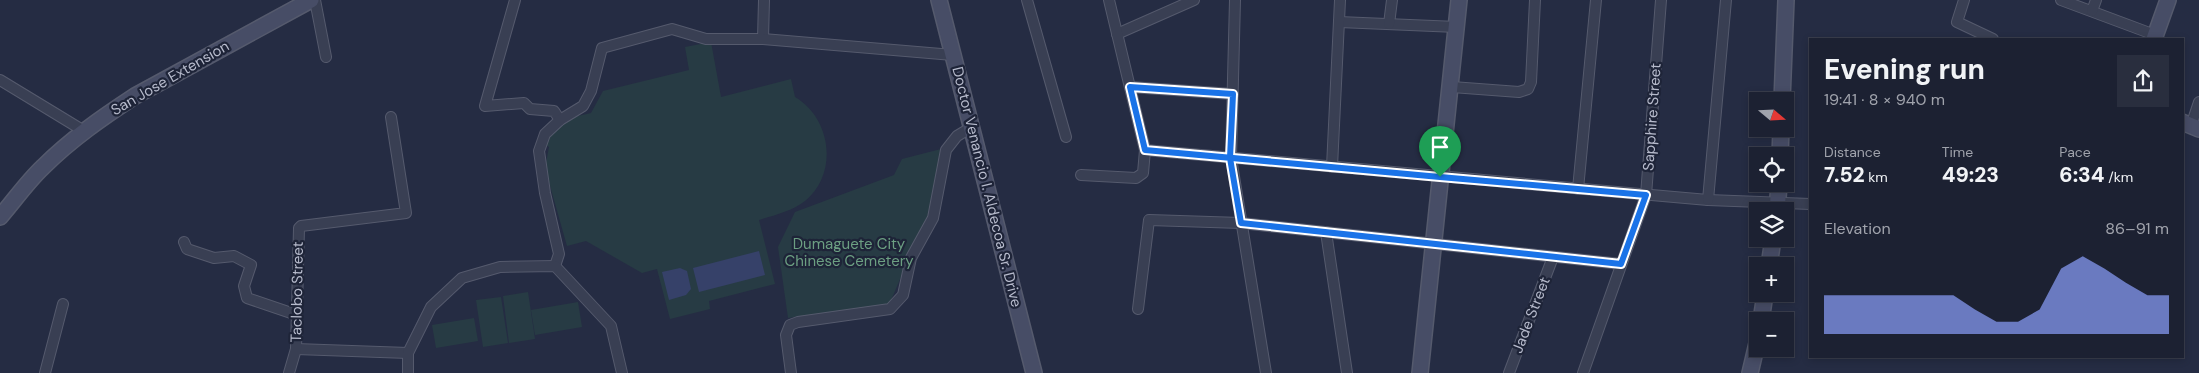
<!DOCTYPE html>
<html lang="en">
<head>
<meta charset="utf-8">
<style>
	body { margin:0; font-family:"DM Sans",sans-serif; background:#292e3e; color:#f1f3f6; height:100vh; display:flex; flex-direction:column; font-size:19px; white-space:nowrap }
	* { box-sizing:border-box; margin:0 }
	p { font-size:16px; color:#a0a3ac }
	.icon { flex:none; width:28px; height:28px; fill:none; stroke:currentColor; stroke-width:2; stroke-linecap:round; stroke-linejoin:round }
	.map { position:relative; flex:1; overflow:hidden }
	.side { position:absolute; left:1809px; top:38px; width:375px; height:320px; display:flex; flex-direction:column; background:#1c2132; border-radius:0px; box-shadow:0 2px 8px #0003,0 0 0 1px #3a3e4d }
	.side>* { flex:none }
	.needle { width:32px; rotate:109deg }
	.controls { position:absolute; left:1749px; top:92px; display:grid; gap:10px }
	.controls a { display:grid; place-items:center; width:45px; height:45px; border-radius:0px; background:#1c2132; box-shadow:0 2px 8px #0003,0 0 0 1px #3a3e4d; font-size:25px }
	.pin { position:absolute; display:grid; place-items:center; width:42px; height:42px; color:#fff; margin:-51px -21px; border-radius:50% 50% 50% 0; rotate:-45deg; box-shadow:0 0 5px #0007 }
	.pin .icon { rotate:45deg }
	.round { display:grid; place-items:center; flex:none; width:52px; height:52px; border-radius:0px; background:#292e3e }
	.overview { display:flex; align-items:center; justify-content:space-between; height:85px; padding:0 15px }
	h1 { font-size:28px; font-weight:800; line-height:38px }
	.metrics { display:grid; grid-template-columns:repeat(3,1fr); gap:8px; height:85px; padding:5px 15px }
	.metrics div { display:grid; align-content:center }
	.metrics b { font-size:21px; font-weight:800 }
	.metrics small { font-size:14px; font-weight:400 }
	.metrics p { font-size:14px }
	.chart { height:140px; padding:10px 15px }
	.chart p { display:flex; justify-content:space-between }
	.chart svg { width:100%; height:90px; margin-top:5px; fill:#8ba0fd; opacity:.7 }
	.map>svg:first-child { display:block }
</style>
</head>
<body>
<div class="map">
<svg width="2199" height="373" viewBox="0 0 2199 373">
	<rect width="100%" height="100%" fill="#252c43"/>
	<g fill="#273b44">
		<path d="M711,42L721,97L791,79L795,97C831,118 839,173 805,201C792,211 775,215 759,220L775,284L709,301L710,309L670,319L657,269L642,273L586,241L567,246L545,168L549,147L544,144L560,120L591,113L603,91L689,70L685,47Z"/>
		<polygon points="941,149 928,222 915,244 889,305 788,318 778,247 795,212 894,175 902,159"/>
		<polygon points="528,292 535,339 509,343 503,296"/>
		<polygon points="501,297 508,343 483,347 476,300"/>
		<polygon points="578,302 582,327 535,335 531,310"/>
		<polygon points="474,318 478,341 436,348 432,325"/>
	</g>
	<g fill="#364169">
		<polygon points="759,251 765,275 699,292 693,268"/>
		<polygon points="680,268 687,271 691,289 686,295 669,300 662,272"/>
	</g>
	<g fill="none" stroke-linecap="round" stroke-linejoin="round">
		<defs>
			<g id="street">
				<polyline points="315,0 326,57"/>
				<polyline points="515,0 485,106 524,103 530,109 554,111 560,120"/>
				<polyline points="1027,0 1066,137"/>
				<polyline points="1235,0 1231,158 1266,373"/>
				<polyline points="1964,0 1957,22 1993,39"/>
				<polyline points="2061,0 2155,35"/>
				<polyline points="2092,11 2096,0"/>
				<polyline points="1339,22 1457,27"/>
				<polyline points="1389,24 1392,0"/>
				<polyline points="1117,34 1194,0"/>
				<polyline points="763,39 764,0"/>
				<polyline points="0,80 84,131"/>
				<polyline points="1130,87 1233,94"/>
				<polyline points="1452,87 1519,92 1528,89 1531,82 1535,0"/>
				<polyline points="2191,126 2199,102"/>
				<polyline points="1145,150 1708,200 1810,204"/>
				<polyline points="1332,167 1340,0"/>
				<polyline points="1081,175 1136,178 1143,173 1145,150 1109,0"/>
				<polyline points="1578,189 1596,0"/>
				<polyline points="1708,200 1726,0"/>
				<polyline points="1326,232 1347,373"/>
				<polyline points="184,242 187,249 214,258 234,256 251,265 244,286 247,298 297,315"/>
				<polyline points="555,266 559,254 545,193 539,151 545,134 560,120 583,106 591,91 602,48 672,29 706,39 763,39 953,55"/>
				<polyline points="1138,309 1149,220 1241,223 1621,264"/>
				<polyline points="296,349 408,353"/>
				<polyline points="45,373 63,304"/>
				<polyline points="289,373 296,349 299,228 301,226 406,213 391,117"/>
				<polyline points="408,373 408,353 431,307 462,278 500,267 555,266 611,326 622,373"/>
				<polyline points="791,373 786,335 790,325 798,322 890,309 903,295 911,258 933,218 946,150 957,136 972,127"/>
				<polyline points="1509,373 1553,257"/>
				<polyline points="1583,373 1646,195 1661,0"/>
			</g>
			<g id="secondary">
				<polyline points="939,0 1034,373"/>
				<polyline points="2154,39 2168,0"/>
				<polyline points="1782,101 1786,0"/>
				<polyline points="2182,122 2199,129"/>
				<polyline points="1780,156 1781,129"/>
				<polyline points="1777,211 1779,184"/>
				<path d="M0,217C14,201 27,182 43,167C71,139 103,117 135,96L311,0"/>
				<polyline points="1769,266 1773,239"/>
				<polyline points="1761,321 1765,294"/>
				<polyline points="1420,373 1459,0"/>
				<polyline points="1750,373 1758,339"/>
			</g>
		</defs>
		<use href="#street" stroke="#555a6d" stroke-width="12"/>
		<use href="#secondary" stroke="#555a6d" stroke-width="18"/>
		<use href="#street" stroke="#393f53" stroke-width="10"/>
		<use href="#secondary" stroke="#474d66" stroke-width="15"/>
	</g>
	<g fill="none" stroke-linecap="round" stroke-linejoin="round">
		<defs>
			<path id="route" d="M1440,177C1342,168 1243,159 1145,150L1130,87L1233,94L1230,158L1241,223L1621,264L1646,195L1440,177"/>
		</defs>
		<use href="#route" stroke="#fff" stroke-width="10"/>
		<use href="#route" stroke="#1a73e8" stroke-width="6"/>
	</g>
	<g text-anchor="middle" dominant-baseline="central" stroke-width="4.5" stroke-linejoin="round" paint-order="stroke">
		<g font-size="15" fill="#b7bbcc" stroke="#1e2438">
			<text transform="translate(170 78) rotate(-30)">San Jose Extension</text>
			<text transform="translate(1652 117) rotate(-86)">Sapphire Street</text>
			<text transform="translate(987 187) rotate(76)">Doctor Venancio I. Aldecoa Sr. Drive</text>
			<text transform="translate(297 292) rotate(-89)">Taclobo Street</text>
			<text transform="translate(1531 315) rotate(-69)">Jade Street</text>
		</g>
		<g font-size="15" fill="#6c9f82" stroke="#1e2438">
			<text x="849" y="244">Dumaguete City<tspan x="849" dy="17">Chinese Cemetery</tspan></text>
		</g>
	</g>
</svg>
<div class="controls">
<a><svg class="needle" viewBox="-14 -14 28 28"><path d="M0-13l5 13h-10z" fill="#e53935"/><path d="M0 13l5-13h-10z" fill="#a0a3ac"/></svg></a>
<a><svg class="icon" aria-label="locate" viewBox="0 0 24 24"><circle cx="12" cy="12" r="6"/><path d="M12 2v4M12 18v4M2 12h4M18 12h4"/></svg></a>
<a><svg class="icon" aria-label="layers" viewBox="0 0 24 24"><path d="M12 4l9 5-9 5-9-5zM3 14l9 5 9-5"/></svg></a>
<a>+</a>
<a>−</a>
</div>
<div class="pin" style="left:1440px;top:177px;background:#1e9e55"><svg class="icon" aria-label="arrive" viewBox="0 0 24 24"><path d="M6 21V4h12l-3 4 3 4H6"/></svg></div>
<section class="side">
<div class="overview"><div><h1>Evening run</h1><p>19:41 · 8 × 940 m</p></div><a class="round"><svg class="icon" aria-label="share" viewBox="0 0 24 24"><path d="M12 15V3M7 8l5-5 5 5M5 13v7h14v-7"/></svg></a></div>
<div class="metrics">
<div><p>Distance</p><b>7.52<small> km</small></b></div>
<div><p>Time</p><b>49:23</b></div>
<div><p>Pace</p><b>6:34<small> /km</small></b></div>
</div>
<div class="chart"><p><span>Elevation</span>86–91 m</p>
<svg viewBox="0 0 160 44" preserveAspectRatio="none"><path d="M0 44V25L10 25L20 25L30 25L40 25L50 25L60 25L70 32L80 38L90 38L100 32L110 12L120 6L130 12L140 19L150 25L160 25V44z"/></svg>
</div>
</section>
</div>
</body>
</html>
